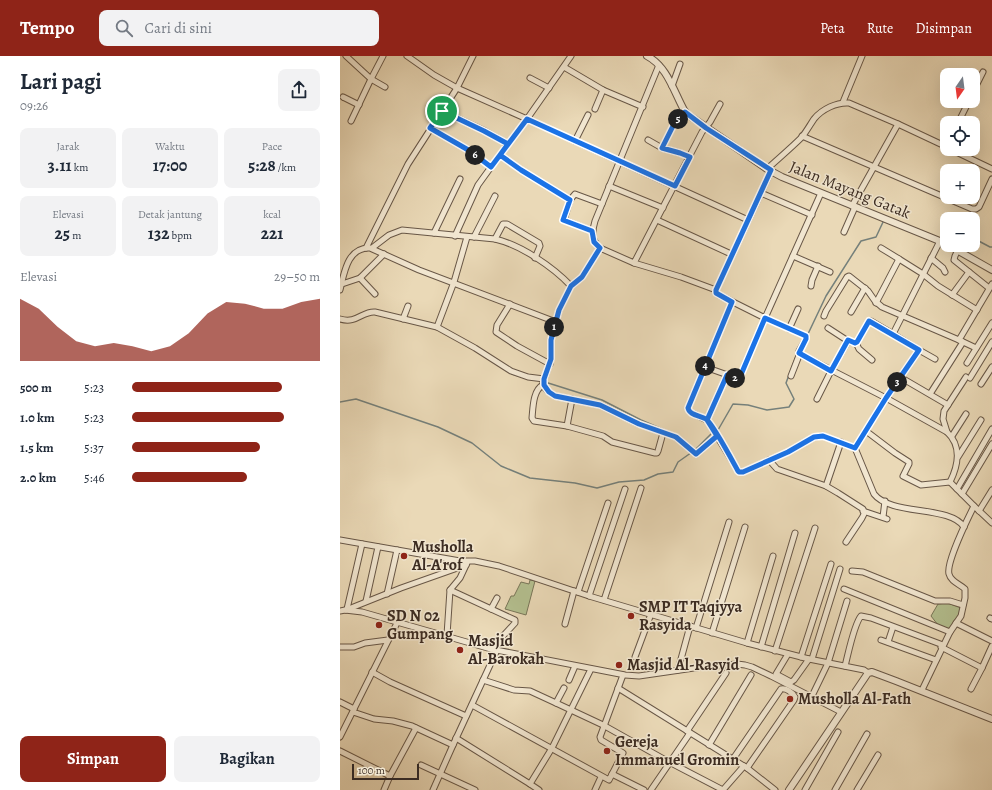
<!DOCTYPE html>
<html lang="id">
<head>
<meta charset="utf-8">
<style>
	body { margin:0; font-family:Alegreya,serif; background:#f2f2f3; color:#1f2937; height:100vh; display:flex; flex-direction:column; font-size:15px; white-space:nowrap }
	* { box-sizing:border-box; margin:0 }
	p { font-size:13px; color:#747a83 }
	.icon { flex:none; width:22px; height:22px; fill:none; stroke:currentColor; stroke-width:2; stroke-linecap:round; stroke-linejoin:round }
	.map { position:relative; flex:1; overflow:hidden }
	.panel { display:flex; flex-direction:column; background:#fff; width:340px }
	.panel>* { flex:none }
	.needle { width:26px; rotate:194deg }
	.fabs { position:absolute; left:600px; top:12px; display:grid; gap:8px }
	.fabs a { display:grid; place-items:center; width:40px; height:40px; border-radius:8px; background:#fff; box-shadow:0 4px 16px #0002; font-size:20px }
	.scale { position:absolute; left:12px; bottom:10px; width:67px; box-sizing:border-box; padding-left:4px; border:2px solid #3c2c22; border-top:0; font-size:11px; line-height:14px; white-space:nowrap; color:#3c2c22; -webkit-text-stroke:3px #f1e6d0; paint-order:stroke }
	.pin { position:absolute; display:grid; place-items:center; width:34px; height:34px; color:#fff; margin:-17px; border:2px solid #fff; border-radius:50%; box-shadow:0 1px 4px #0007 }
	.km { position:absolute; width:20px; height:20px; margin:-10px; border-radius:50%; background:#222; color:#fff; font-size:11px; line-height:20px; text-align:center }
	.round { display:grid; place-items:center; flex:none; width:42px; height:42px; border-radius:8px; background:#f2f2f3 }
	.head { display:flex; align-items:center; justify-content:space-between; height:68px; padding:0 20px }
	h1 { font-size:22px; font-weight:600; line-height:30px }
	.metrics { display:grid; grid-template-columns:repeat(3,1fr); gap:6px; height:68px; padding:4px 20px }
	.metrics div { display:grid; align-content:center; border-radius:8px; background:#f2f2f3; text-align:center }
	.metrics b { font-size:17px; font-weight:600 }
	.metrics small { font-size:11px; font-weight:400 }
	.metrics p { font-size:11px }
	.chart { height:112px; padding:8px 20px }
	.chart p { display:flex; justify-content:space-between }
	.chart svg { width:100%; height:72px; margin-top:4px; fill:#8f2418; opacity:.7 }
	.cta { display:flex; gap:8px; margin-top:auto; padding:8px 20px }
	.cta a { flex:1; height:46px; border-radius:8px; background:#8f2418; color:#fff; font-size:16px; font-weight:600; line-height:46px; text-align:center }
	.cta a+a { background:#f2f2f3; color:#1f2937 }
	ul { padding:0 20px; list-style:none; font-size:13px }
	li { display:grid; grid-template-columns:64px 48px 1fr; align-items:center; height:30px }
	li i { height:10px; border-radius:5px; background:#8f2418 }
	header { display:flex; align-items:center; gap:24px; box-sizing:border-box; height:56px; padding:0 20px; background:#8f2418; color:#fff }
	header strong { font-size:19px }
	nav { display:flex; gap:22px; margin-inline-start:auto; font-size:14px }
	.search { width:280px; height:36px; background:#f2f2f3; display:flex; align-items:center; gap:10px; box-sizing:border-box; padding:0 14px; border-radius:8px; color:#747a83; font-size:15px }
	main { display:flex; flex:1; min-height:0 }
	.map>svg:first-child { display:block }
</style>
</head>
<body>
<header>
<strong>Tempo</strong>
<div class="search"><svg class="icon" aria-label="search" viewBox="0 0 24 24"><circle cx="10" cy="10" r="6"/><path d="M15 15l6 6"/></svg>Cari di sini</div>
<nav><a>Peta</a><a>Rute</a><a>Disimpan</a></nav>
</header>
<main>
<section class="panel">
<div class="head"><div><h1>Lari pagi</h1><p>09:26</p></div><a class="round"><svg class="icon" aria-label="share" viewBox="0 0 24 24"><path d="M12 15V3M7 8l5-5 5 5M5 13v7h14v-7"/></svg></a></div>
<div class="metrics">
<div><p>Jarak</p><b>3.11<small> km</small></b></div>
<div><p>Waktu</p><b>17:00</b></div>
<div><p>Pace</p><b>5:28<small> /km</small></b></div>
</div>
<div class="metrics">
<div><p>Elevasi</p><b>25<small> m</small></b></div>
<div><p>Detak jantung</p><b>132<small> bpm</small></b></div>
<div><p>kcal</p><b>221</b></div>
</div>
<div class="chart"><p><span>Elevasi</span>29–50 m</p>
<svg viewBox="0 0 160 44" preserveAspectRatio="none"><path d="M0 44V6L10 12L20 23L30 32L40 35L50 33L60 35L70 38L80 35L90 27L100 15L110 8L120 9L130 12L140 12L150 8L160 6V44z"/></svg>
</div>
<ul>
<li><b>500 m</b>5:23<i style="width:80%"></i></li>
<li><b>1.0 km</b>5:23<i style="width:81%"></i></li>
<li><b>1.5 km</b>5:37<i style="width:68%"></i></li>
<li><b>2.0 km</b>5:46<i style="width:61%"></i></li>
</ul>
<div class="cta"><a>Simpan</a><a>Bagikan</a></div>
</section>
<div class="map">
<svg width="652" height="734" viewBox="0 0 652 734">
	<rect width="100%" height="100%" fill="#ead9b7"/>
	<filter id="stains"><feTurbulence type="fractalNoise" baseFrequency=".005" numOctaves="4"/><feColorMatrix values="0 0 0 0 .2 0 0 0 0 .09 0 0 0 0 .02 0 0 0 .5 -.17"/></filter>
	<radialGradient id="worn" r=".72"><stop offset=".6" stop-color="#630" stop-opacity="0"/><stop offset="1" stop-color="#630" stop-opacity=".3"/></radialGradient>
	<g fill="#b4c090" stroke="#787659">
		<polygon points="190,524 195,525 186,559 165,553 171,540 174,540 181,526 189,528"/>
		<path d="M607,547L621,552C620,560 615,568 608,573L598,569L591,560L598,548Z"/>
	</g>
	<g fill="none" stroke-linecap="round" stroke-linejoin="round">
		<g stroke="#75807b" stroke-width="1.5">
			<polyline points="633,182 650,191 652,191"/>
			<polyline points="467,280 486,240 521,185 536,181 544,164"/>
			<polyline points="172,318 182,321"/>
			<polyline points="205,326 262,344 301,364 329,376"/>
			<polyline points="0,346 16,343 98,371 132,387 161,410 190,422 235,427 257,432 279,426 304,424 318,418 333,416 338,406 355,394 371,378"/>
			<polyline points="378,374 393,348 408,349 427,354 449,351 454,343 446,327 458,295"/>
		</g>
		<defs>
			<g id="minor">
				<polyline points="6,0 31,23 45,31"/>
				<polyline points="67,0 94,19 117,32 187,63 231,0"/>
				<path d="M319,9L255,165C252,175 251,184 260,192L294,207L362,76L370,66L380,48"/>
				<polyline points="224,11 263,34 303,51"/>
				<polyline points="190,22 209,32"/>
				<polyline points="332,30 340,8"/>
				<polyline points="633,36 643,16"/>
				<polyline points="3,41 19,49"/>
				<polyline points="503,46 522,0"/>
				<polyline points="255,53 263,34"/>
				<polyline points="102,55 145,75 168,88"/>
				<polyline points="11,65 31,23 43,0"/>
				<polyline points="618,67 629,45"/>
				<polyline points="558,68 607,91"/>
				<polyline points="90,72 130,95 151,111 187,63 408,164"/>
				<polyline points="462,80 632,153 636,153 639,151 652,123"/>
				<polyline points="308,84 322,92 340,97 350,101"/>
				<polyline points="235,85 248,59"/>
				<polyline points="322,92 333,70 345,56"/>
				<polyline points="610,93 652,113"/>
				<polyline points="160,99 181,114 230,144 235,138 262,148"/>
				<path d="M427,113C439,102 451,92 462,81C466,76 470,69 474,63C482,53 497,46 509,47L558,68L512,150"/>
				<polyline points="269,130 323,152"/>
				<polyline points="421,137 472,159"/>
				<polyline points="230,144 224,164 252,175"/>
				<polyline points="317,164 391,198"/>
				<polyline points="504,176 515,151"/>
				<polyline points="94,177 120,123"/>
				<polyline points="115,180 138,129 151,111"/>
				<polyline points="134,181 155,140"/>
				<polyline points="155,183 163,168 167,168 199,187 200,190 195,202"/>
				<polyline points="26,192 68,108 117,32 133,0"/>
				<path d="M32,192L49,179L62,174L155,183C181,189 213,211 231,230"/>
				<polyline points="260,192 242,221 231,230 219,254 216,266 211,284 211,303 203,327 204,331 209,336 215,340 260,349 299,368 336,381 356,398 377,380"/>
				<polyline points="541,192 559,203"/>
				<polyline points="618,194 615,200 614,204 649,232"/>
				<polyline points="453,200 490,216"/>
				<polyline points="591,202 603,212 605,216"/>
				<polyline points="294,207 341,221 376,234 376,237 379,239 425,262 481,137"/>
				<polyline points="20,222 35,238"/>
				<polyline points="2,228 20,222 44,198"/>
				<polyline points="471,230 472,224 478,210"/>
				<path d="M0,234C4,218 7,191 30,192L79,214L216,266"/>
				<polyline points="376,234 431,115"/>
				<polyline points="612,239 629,216"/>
				<polyline points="536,247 559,203 583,218 598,230 637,254"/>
				<polyline points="170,248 157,269 156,276 177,290 210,308"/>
				<polyline points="511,256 525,232"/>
				<polyline points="484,260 486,255 507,221 509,220 528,235 535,245 542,251 619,284 636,292"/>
				<path d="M0,263C17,268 22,255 35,256L97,271L135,292L171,315L188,321L204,323"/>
				<polyline points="63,263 68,250"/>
				<polyline points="97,271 114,226 127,181"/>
				<polyline points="488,272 508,285"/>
				<polyline points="449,273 458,253"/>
				<polyline points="619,284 652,228"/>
				<polyline points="516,287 519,293 532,304"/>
				<polyline points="579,294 595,303"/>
				<polyline points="627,307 652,267"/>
				<polyline points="365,311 399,323 425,262 466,280 466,283 459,295 462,299 546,342 515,392 483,380 474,381 448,396 403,416 399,416 367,364 350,356 348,352 392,246"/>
				<polyline points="451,320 460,297"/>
				<polyline points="560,321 608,349"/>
				<polyline points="630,322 652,286"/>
				<polyline points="641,328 652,311"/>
				<path d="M203,329C193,334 193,352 192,362L194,365L227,370L263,380L272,386L315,397H317L318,395L323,377"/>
				<polyline points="590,338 623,286"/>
				<polyline points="477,343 491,315 508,285 515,287 517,286 529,265 531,265 553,278"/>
				<polyline points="367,364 387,319"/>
				<polyline points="227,370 232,343"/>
				<polyline points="526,375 555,397 569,406 569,408 563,420 581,429 610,426"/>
				<polyline points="607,376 603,363 604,355 626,321"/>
				<polyline points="612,380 626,358"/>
				<path d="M515,392L534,438C551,460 610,449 624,471"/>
				<polyline points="618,401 641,364"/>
				<polyline points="429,404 437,413 486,430 498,437 523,453 524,458 522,462 506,486"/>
				<polyline points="486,430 501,386"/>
				<polyline points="617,433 652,373"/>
				<polyline points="622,438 652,388"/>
				<polyline points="634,450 652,467"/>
				<polyline points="523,455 547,463"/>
				<polyline points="639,455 652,434"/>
				<polyline points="543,461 545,445"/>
				<polyline points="0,484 120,505 135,505 159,510 249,540 407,587 469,603 524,614 528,617"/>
				<polyline points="512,515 523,516 595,545 610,545 623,549"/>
				<polyline points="504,533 610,576"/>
				<polyline points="110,534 175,564 175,567 151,593"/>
				<polyline points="238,536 268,447"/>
				<polyline points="47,538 57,494"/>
				<polyline points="249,540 285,433"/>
				<polyline points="264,544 301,432"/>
				<polyline points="26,545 38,491"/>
				<polyline points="7,553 22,488"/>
				<polyline points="151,553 157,542"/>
				<polyline points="6,554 61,532 126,509"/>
				<polyline points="0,555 5,554 22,556 151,593 285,619 299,620 354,612 397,608 405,609 412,611 431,620 501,656"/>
				<polyline points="650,562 652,563"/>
				<polyline points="616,567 652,585"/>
				<polyline points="225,568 234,535"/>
				<polyline points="356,572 389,466"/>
				<polyline points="372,577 405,471"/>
				<polyline points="107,579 110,534 120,522 127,507"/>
				<polyline points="541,584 596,604"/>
				<polyline points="548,586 553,571"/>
				<polyline points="407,587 433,500"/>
				<polyline points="0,591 14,591 25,587 48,584"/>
				<polyline points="421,591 455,477"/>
				<polyline points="601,591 642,612 652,590"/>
				<polyline points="435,595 475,472"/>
				<polyline points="448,598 436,618 451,626 454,624 469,603"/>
				<polyline points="295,601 311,558"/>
				<polyline points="461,601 491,508"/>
				<polyline points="472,603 500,513"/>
				<path d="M505,610C508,599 514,568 521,560L531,562L603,589"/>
				<polyline points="338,614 350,570"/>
				<polyline points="32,616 50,626 126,660"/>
				<polyline points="143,624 174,634 190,635 216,647 263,669 329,706 383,734"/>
				<polyline points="229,624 235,610"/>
				<polyline points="278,632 407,712 435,734"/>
				<polyline points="631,633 642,612"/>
				<path d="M582,634L610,576L621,560L625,542V533C620,528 611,526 609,518C606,507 628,462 634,450L610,426C618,410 622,390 607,376L546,342L579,294L553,278L600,185"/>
				<polyline points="472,640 488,607 507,545"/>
				<polyline points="0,646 14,653"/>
				<polyline points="216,647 224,632"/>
				<polyline points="132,649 269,724 283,697 261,684 260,681 283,619"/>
				<polyline points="13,656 34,663 53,665 72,670 113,689"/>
				<polyline points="347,675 386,617"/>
				<polyline points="0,681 57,567"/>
				<polyline points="116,682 190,728"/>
				<polyline points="369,689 411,619"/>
				<polyline points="0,695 50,720"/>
				<path d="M393,703L441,633C446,632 452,636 455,641L454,644L407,712"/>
				<polyline points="81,709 135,734"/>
				<polyline points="272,718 304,734"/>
				<polyline points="44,734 50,720 76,672"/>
				<polyline points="93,734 113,689 157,594"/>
				<polyline points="199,734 190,728 212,692 251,613"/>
				<polyline points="255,734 261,721"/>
				<polyline points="311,734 350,677"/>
				<polyline points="383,734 404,710"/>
				<polyline points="465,734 498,676"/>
				<polyline points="495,734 527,678"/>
				<polyline points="517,734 538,699"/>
			</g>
			<g id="tertiary">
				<path d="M307,0C327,10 334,36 344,54L347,58L427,113L442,121L607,188"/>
				<polyline points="608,189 652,214"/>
				<polyline points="449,734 528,617 532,616 556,625 652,663"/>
			</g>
		</defs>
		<use href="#minor" stroke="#685747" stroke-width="7"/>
		<use href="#tertiary" stroke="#685747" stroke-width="8"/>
		<use href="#minor" stroke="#f1e6d0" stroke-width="5"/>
		<use href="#tertiary" stroke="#f1e6d0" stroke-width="6"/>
	</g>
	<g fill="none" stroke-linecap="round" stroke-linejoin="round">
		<defs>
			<path id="route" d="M102,55L144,75L168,88L160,99L181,114L230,144L223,164L252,175L254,186L260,192L242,221L231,230L219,254L211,284V303L204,323V329L209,336L215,340L260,349L299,368L336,381L356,398L377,380L367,364L387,319L398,323L400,321L425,262L466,280V283L459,297L491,315L508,284L515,287L517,286L529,265L579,294L546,342L515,392L483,380L474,381L448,396L403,416H399L398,415C393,406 373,368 366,363C360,359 350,360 348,352L392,246L376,237V234L431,114L366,72L345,56L333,70L322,92L340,97L350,101L335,130L187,63L151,111L130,95L90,72L102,55"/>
		</defs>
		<use href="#route" stroke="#fff" stroke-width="8"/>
		<use href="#route" stroke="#1a73e8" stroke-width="5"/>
	</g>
	<g fill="#8f2418" stroke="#f1e6d0" stroke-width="1.5">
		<circle cx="64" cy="500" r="4"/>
		<circle cx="291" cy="560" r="4"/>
		<circle cx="39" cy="569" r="4"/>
		<circle cx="120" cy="594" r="4"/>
		<circle cx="279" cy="609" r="4"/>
		<circle cx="450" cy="643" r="4"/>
		<circle cx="267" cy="695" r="4"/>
	</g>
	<g text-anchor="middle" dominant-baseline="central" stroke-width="3" stroke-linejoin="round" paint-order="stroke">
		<g font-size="16" fill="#3c2c22" stroke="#f1e6d0">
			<text transform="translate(510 134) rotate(22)">Jalan Mayang Gatak</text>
		</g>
		<g font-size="16" font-weight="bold" fill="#3c2c22" stroke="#f1e6d0" text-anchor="start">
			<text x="72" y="491">Musholla<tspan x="72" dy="18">Al-A'rof</tspan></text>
			<text x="299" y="551">SMP IT Taqiyya<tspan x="299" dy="18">Rasyida</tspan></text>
			<text x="47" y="560">SD N 02<tspan x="47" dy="18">Gumpang</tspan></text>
			<text x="128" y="585">Masjid<tspan x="128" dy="18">Al-Barokah</tspan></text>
			<text x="287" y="609">Masjid Al-Rasyid</text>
			<text x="458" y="643">Musholla Al-Fath</text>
			<text x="275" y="686">Gereja<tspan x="275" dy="18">Immanuel Gromin</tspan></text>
		</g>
	</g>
	<rect width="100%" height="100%" filter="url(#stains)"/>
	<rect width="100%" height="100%" fill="url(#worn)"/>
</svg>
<div class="fabs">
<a><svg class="needle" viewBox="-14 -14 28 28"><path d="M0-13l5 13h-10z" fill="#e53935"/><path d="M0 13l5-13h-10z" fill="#747a83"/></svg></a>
<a><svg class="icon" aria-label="locate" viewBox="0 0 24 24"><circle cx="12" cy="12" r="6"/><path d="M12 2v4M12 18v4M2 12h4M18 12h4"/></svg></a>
<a>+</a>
<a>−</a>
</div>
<div class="scale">100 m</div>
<div class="pin" style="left:102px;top:55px;background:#1e9e55"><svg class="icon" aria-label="arrive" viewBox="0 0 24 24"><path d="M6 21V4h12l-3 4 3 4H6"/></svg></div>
<b class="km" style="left:214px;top:271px">1</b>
<b class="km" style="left:395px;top:322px">2</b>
<b class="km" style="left:557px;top:326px">3</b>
<b class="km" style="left:365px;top:310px">4</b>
<b class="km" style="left:338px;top:63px">5</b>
<b class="km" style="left:135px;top:99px">6</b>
</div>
</main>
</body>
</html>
